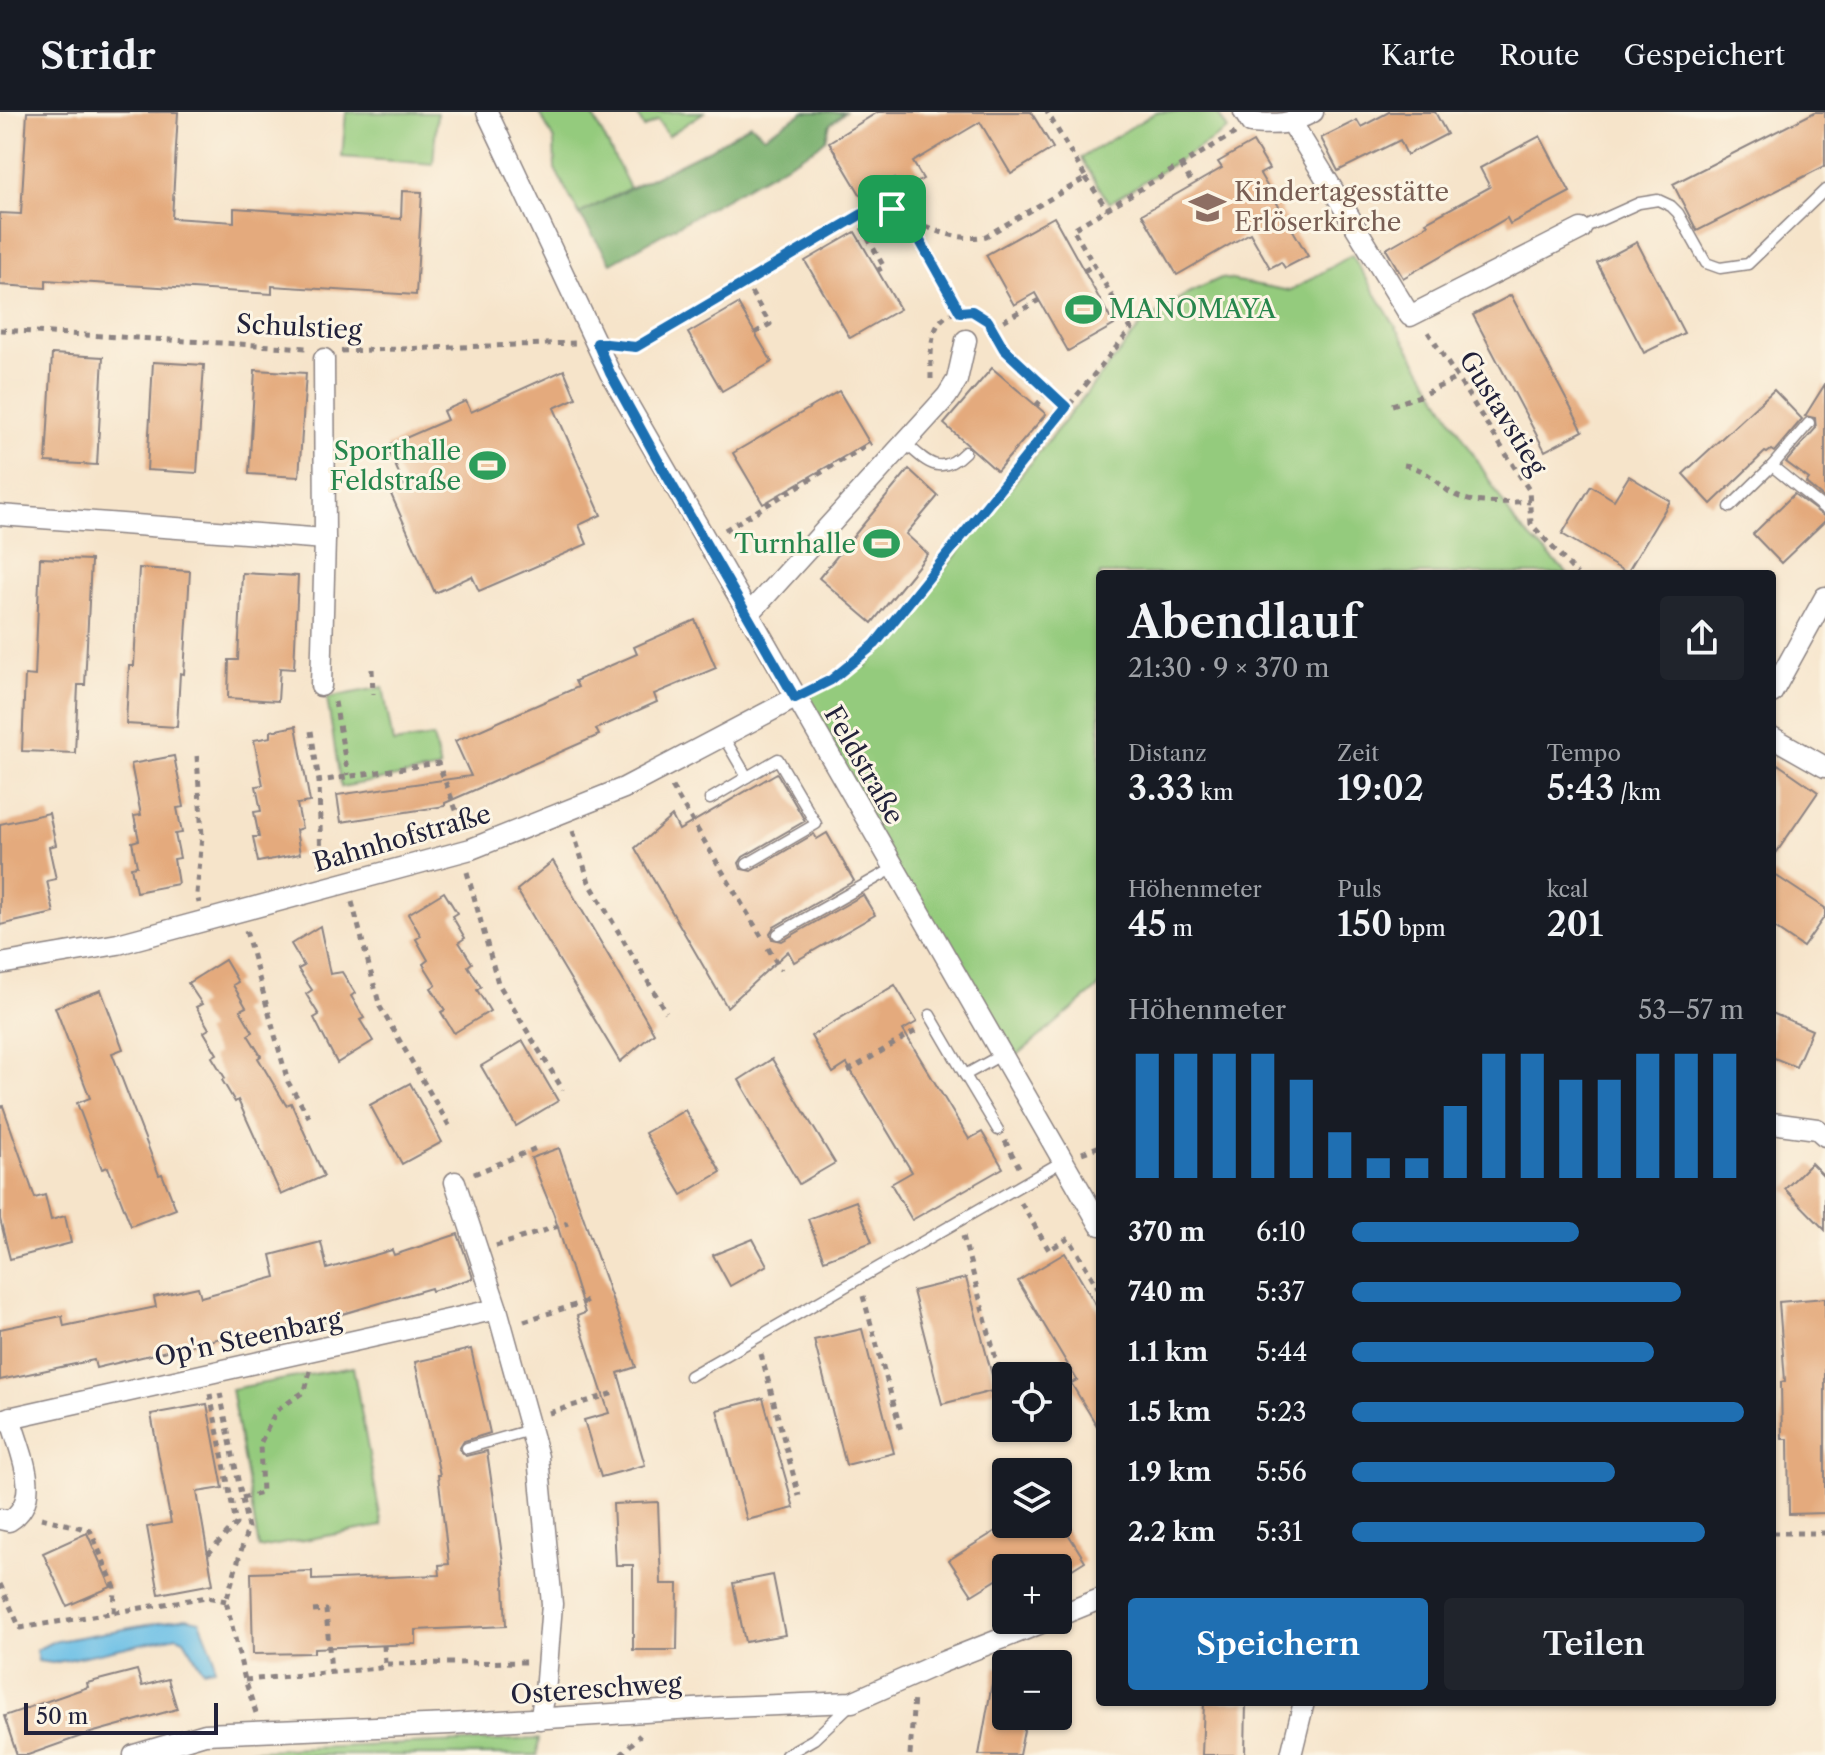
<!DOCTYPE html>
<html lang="de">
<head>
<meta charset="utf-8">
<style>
	body { margin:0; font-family:"Libre Caslon Text",serif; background:#20242c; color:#f1f3f6; height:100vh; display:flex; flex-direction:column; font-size:30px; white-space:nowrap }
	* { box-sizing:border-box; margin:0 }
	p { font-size:26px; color:#9ea1a6 }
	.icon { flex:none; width:44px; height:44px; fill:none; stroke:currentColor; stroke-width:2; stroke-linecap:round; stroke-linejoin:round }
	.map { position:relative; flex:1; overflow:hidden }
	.details { position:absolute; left:1096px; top:458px; width:680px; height:1136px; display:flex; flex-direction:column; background:#171b24; border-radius:8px; box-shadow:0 2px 6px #0004 }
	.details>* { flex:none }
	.tools { position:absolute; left:992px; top:1250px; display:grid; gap:16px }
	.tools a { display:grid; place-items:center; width:80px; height:80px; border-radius:8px; background:#171b24; box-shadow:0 2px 6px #0004; font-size:40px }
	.scale { position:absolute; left:24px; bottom:20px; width:194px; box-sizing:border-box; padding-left:8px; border:4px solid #22223b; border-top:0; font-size:22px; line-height:28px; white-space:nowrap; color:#22223b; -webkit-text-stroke:6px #fcf5e5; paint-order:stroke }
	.pin { position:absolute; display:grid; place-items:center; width:68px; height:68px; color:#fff; margin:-34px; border-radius:16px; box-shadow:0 4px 12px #0006 }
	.round { display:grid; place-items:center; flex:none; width:84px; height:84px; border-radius:8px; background:#20242c }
	.head { display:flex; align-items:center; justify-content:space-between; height:136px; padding:0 32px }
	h1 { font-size:44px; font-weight:600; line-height:60px }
	.metrics { display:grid; grid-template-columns:repeat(3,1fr); gap:12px; height:136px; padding:8px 32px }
	.metrics div { display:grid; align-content:center }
	.metrics b { font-size:34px; font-weight:600 }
	.metrics small { font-size:22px; font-weight:400 }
	.metrics p { font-size:22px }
	.chart { height:224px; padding:16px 32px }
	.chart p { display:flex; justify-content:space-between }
	.chart svg { width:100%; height:144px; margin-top:8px; stroke:#1f6fb2; stroke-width:6 }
	.cta { display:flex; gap:16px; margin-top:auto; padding:16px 32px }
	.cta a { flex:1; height:92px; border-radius:8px; background:#1f6fb2; color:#fff; font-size:32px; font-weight:600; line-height:92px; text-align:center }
	.cta a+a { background:#20242c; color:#f1f3f6 }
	ul { padding:0 32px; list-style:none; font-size:26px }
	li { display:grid; grid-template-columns:128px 96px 1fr; align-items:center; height:60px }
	li i { height:20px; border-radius:10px; background:#1f6fb2 }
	header { display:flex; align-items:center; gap:48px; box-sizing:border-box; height:112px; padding:0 40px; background:#171b24; border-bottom:2px solid #363941 }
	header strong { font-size:38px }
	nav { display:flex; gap:44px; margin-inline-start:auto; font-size:28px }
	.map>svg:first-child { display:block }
</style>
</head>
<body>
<header>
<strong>Stridr</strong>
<nav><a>Karte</a><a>Route</a><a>Gespeichert</a></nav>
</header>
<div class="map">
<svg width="1825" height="1643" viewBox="0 0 1825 1643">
	<rect width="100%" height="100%" fill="#fcf5e5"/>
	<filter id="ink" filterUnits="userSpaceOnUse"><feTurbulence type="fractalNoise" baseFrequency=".0125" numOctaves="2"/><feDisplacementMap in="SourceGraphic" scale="16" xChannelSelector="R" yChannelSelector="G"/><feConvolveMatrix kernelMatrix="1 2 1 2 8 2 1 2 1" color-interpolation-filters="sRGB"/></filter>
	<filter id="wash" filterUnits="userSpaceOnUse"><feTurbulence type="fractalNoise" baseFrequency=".006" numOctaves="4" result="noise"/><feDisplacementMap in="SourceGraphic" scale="32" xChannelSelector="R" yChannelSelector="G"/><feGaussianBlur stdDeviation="1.8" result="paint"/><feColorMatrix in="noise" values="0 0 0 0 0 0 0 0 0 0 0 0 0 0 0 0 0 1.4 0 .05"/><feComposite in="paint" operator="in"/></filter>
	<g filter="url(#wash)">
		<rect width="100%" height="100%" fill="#f6e4ca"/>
		<g fill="#94cb7d" stroke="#5b765c" stroke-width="2">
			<polygon points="346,0 437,1 433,52 342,45"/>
			<polygon points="539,0 591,0 630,76 579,102 555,57 554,28"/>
			<polygon points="644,0 704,0 668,24 658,8 644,16 638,4"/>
			<polygon points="1156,0 1217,0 1228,18 1109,91 1081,46"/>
			<polygon points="1352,143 1516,412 1568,462 1100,462 1100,874 1007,952 802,589 855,548 866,555 1143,211 1188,181 1221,166 1290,179"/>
			<polygon points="383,575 393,631 433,625 440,657 341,675 327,586"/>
			<polygon points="353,1255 382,1414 259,1436 231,1277"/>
			<polygon points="539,1627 537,1643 194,1643 203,1640"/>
		</g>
		<polygon fill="#77af6c" stroke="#4c6854" stroke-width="2" points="804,0 845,0 830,12 826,27 817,35 611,151 579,102 710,37 751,12 764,24"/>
		<polygon fill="#6abfe6" stroke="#467090" stroke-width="2" points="186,1506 200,1509 214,1544 214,1556 203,1558 184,1527 177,1524 53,1551 38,1549 36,1538 52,1530"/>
		<g id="blocks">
			<g fill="#e4aa7d">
				<polygon points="27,0 178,0 172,106 234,110 234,96 401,107 402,79 422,80 416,183 272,174 272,182 46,168 46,176 0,173 0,101 21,102"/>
				<polygon points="878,0 1031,0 1053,36 1011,62 980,10 913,50 923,67 902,79 895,67 863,87 829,30"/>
				<polygon points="1389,0 1435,0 1447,22 1407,43 1400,28 1338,59 1321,26 1357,8 1361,15"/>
				<polygon points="1815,0 1825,0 1825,54 1697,119 1673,72"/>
				<polygon points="1540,24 1570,80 1510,112 1507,106 1403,166 1386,137 1428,113 1426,110 1490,75 1480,56"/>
				<polygon points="1253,30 1269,57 1260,62 1308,144 1285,156 1281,150 1270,156 1250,121 1177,163 1142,102 1222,56 1218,50"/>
				<polygon points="1054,105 1114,213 1068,239 1035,181 1014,193 986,143"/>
				<polygon points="855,120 900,197 850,226 805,149"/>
				<polygon points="1637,130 1684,221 1644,241 1597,151"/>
				<polygon points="1511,183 1583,319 1545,339 1473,203"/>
				<polygon points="738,192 772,250 722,279 688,221"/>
				<polygon points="52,242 103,245 97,353 46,350"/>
				<polygon points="153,250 204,253 197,361 147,358"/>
				<polygon points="992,256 1046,302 997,359 944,312"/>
				<polygon points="255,258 306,261 299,365 249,362"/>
				<polygon points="564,258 576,286 554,296 601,403 579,413 587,432 479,479 472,464 435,481 390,380 404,373 387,334 447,308 443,299 466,289 471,300"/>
				<polygon points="1825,272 1825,387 1806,371 1809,367 1786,350 1816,316 1815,306 1805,304"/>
				<polygon points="1774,278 1802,307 1774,340 1771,338 1767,341 1765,340 1711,392 1683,362"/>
				<polygon points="839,279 869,330 763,392 733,341"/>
				<polygon points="909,357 938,384 906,422 928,442 872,511 819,466"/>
				<polygon points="1629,364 1670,389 1627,461 1562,422 1591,374 1614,388"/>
				<polygon points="1794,382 1825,405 1825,409 1781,451 1753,422"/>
				<polygon points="40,446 91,448 85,573 78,573 75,641 22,639 25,563 35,564"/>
				<polygon points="139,456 190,459 184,562 180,561 177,615 126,612 129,554 134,554"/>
				<polygon points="242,461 298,464 294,557 280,556 278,589 228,586 229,548 238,548"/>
				<polygon points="695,508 716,556 654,582 657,590 596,617 599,623 445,691 445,694 341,710 337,683 471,664 455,629 578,575 575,569 637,542 634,535"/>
				<polygon points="296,614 310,690 297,692 302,716 296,718 300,742 258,750 253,725 259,725 254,700 261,699 256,674 263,673 254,628 271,625 271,619"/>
				<polygon points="174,644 184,695 177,696 182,721 175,722 180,746 174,747 178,772 136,780 131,755 137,754 132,730 139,728 134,704 141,703 131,652"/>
				<polygon points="1772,648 1818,680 1772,747"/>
				<polygon points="777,661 805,709 743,745 739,751 741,757 751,759 814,722 817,727 827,721 854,769 774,815 770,821 772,827 782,829 863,783 875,803 794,850 788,839 727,895 635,736 672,704 679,718"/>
				<polygon points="49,701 56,733 49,735 56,767 47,769 54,801 0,813 0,712"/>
				<polygon points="553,749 654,921 620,950 517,778"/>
				<polygon points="1772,761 1825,796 1825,804 1803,835 1772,814"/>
				<polygon points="444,780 457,801 452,804 465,826 459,830 472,851 468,854 481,875 477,878 490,899 454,921 441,900 445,898 431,876 436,873 423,852 428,848 416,827 421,824 408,802"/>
				<polygon points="320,814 330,862 342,860 355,881 351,884 364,906 360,908 373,929 337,951 314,906 319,903 306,882 312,878 298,857 304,854 291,832"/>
				<polygon points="225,848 238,870 233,873 246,895 240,898 253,920 248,923 261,944 258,946 286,993 291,991 324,1064 281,1083 238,988 235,990 222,968 225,966 212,945 217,942 204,920 209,917 196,895 202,892 188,871"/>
				<polygon points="895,873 917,910 903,918 969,1027 982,1020 1003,1056 912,1108 891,1072 912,1060 847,952 833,961 811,924"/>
				<polygon points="101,878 123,937 112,941 159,1063 162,1062 176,1097 131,1114 108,1055 102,1057 77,991 90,986 55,895"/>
				<polygon points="1772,901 1812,918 1796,955 1772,945"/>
				<polygon points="523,929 558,989 516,1014 481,954"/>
				<polygon points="772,947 835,1051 799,1072 739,968"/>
				<polygon points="410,971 442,1030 402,1052 370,993"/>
				<polygon points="3,994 35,1086 45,1083 51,1108 65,1104 71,1131 10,1147 0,1107 0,995"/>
				<polygon points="685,998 721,1060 682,1083 645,1021"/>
				<polygon points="559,1036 636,1255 618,1261 645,1353 601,1365 584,1308 609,1301 577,1204 585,1201 554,1103 531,1046"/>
				<polygon points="1811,1051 1825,1065 1825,1118 1785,1077"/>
				<polygon points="856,1089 872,1130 824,1148 808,1107"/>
				<polygon points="458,1122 473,1166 432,1179 431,1176 339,1203 339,1206 290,1218 289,1215 231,1230 229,1224 96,1256 94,1248 0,1268 0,1217 62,1204 64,1214 156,1195 154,1185 198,1175 201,1185 276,1165 271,1143 321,1130 327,1157 392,1138 394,1143"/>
				<polygon points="753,1127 767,1153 730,1174 713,1143"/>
				<polygon points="1065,1141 1100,1200 1100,1319 1071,1271 1077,1268 1018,1169"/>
				<polygon points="966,1166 996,1278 942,1292 913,1179"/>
				<polygon points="1825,1186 1825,1401 1789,1402 1788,1327 1782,1327 1781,1270 1785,1269 1779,1190"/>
				<polygon points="862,1217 894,1341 846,1353 814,1228"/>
				<polygon points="471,1237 490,1321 464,1329 459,1337 466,1344 487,1339 503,1450 506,1514 416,1518 416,1532 314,1536 314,1541 253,1542 251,1461 312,1459 312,1468 440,1463 439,1453 449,1452 438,1363 440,1363 415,1250"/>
				<polygon points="763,1286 794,1396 747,1408 717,1298"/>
				<polygon points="207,1292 223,1376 197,1380 213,1472 159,1482 147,1415 171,1411 151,1302"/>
				<polygon points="658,1390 661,1472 678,1472 677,1538 633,1538 633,1453 616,1453 613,1392"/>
				<polygon points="1007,1412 1062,1412 1085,1449 1058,1466 1058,1456 1006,1456 1006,1462 972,1483 949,1448"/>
				<polygon points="87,1421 111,1475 67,1494 43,1441"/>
				<polygon points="773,1463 785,1523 745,1530 733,1471"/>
				<polygon points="995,1555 1006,1556 1006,1604 1027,1604 1019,1643 979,1643"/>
				<polygon points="137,1558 142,1574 168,1567 177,1597 87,1622 28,1643 17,1643 4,1604 88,1575 87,1571"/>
				<polygon points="1204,1590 1246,1590 1245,1643 1202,1643"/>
			</g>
		</g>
	</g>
	<g filter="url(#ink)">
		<use href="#blocks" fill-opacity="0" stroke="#8c8382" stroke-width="2"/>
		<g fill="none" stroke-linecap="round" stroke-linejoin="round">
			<defs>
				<g id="service">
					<polyline points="1581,117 1639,91 1658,88 1671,94 1678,101 1706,151 1720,156 1748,152 1825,78"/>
					<polyline points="1809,311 1772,354 1825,397"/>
					<path d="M904,330C926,349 939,366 965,340"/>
					<polyline points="1730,395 1772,354"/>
					<polyline points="723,624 747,665 778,647 816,712 747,752"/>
					<polyline points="710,687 747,665"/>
					<polyline points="778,822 894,756"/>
					<polyline points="930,903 965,963 1001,943"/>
					<polyline points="965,963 998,1018"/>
					<polyline points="690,1264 1063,1049"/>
					<polyline points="467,1336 530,1318"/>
					<polyline points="786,1643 814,1627 851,1592"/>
				</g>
				<g id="minor">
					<polyline points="487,0 610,261 1100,1113"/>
					<path d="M1244,0L1251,11C1279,13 1288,13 1313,0"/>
					<polyline points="1292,11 1410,204 1581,117"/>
					<polyline points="0,403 325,427"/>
					<polyline points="748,503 947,284 957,268 966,228"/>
					<polyline points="321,574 325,427 324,247"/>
					<polyline points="1772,581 1825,485"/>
					<polyline points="1772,625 1825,655"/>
					<polyline points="0,852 118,832 471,737 624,676 795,586"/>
					<polyline points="1772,1011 1817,1017 1825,1024"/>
					<polyline points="455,1070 497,1197"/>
					<polyline points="0,1308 497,1197 538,1345 552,1492 545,1581 540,1607"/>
					<path d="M0,1407L9,1409C45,1387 19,1339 10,1305"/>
					<polyline points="1058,1504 1100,1487"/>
					<polyline points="134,1643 205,1622 450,1612 726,1595 852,1590 940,1551 1049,1508"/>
					<polyline points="1291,1643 1304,1590"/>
				</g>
			</defs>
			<use href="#service" stroke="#8c8382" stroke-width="13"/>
			<use href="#minor" stroke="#8c8382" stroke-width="23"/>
			<g stroke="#8c8382" stroke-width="5" stroke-dasharray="6 6" stroke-linecap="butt">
				<polyline points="1181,53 1193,73"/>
				<polyline points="1086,66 1107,97"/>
				<polyline points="914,72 906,104 960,200 972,199 988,209 1004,237 1066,295"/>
				<polyline points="856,105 884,155 878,158"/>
				<polyline points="1084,159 1094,153"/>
				<polyline points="745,170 770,212 755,221"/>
				<polyline points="993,215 1039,188"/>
				<polyline points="0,218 307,236"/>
				<polyline points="1428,220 1529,378 1531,412 1577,462"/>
				<path d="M621,233L636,235L862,102L883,93C915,108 949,132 986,124L1086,66L1047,0"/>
				<polyline points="341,239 575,231"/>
				<path d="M931,267C931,243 927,202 960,200"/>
				<polyline points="1392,293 1420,284 1457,266"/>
				<polyline points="1036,294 1049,279"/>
				<path d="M1404,353C1435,358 1439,380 1465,387C1484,393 1511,389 1530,390"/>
				<polyline points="725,418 871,331"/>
				<polyline points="372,557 373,582"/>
				<polyline points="814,576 831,568 875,532 1131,217 1073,117 1235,21"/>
				<polyline points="335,590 348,663"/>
				<polyline points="311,619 319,669"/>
				<polyline points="197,644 202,724 197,782 199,791"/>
				<polyline points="672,675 761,824"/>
				<polyline points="573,719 589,770 666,900"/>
				<polyline points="321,756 319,669 438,651 463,716"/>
				<polyline points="467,760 498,871 563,978"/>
				<polyline points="352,790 380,895 450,1015"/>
				<polyline points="246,819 288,970 309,1005"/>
				<polyline points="768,836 781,858"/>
				<polyline points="848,959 919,917"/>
				<polyline points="1005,1029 1019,1055"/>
				<polyline points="1082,1041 1100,1034"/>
				<polyline points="474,1062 539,1035"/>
				<polyline points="1021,1091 1049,1138 1069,1126 1100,1179"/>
				<polyline points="963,1124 1001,1266"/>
				<polyline points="496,1134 568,1111"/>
				<polyline points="863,1184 902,1322"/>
				<polyline points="524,1209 591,1188"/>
				<polyline points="761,1242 799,1384"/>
				<polyline points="220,1281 248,1416 226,1489 245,1568 256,1601"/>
				<polyline points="549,1301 617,1280"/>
				<polyline points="242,1386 262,1381 260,1332 276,1299 305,1279 310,1259"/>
				<polyline points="41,1406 90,1418 115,1476 114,1502"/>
				<polyline points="1772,1421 1825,1421"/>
				<polyline points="208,1442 236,1412 210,1282"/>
				<polyline points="0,1472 20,1516 207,1485 226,1489"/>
				<polyline points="313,1499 326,1498 331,1560"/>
				<polyline points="384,1533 385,1552"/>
				<polyline points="245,1568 380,1556 385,1552 526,1550"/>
				<polyline points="621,1643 640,1623"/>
				<polyline points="910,1643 914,1584"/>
			</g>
			<use href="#service" stroke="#fff" stroke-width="10"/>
			<use href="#minor" stroke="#fff" stroke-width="20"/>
		</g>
	</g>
	<g fill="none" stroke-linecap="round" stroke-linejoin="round" filter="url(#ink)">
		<defs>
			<polygon id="route" points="883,93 906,104 960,200 972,199 988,209 1004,237 1066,295 875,532 831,568 795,586 660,352 610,261 597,231 636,235 862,102"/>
		</defs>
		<use href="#route" stroke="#fff" stroke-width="16"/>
		<use href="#route" stroke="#1f6fb2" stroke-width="10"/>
	</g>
	<defs>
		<symbol id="school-bare" viewBox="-9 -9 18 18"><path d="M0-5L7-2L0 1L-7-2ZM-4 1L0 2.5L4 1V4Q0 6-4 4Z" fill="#8d6e63" stroke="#fcf5e5" stroke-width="2.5" paint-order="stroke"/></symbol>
		<symbol id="stadium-bare" viewBox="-9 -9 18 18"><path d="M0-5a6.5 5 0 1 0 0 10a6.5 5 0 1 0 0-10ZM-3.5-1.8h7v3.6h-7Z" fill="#2e9e5b" stroke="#fcf5e5" stroke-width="2.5" paint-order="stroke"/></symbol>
	</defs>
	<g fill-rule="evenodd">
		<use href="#school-bare" x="1182" y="70" width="51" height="51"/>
		<use href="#stadium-bare" x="1058" y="172" width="51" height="51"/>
		<use href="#stadium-bare" x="462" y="328" width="51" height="51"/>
		<use href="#stadium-bare" x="856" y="406" width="51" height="51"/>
	</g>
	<g text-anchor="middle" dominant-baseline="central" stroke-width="6" stroke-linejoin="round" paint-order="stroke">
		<g font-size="26" fill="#785e54" stroke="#fcf5e5" text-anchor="start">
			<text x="1234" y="80">Kindertagesstätte<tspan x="1234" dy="30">Erlöserkirche</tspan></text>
		</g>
		<g font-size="26" fill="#27864d" stroke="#fcf5e5" text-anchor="end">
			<text x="1109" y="197" text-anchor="start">MANOMAYA</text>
			<text x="461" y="339">Sporthalle<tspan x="461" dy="30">Feldstraße</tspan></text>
			<text x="856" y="432">Turnhalle</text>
		</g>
		<g font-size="26" fill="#22223b" stroke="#fcf5e5">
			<text transform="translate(299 215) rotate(3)">Schulstieg</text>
			<text transform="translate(1503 301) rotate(58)">Gustavstieg</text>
			<text transform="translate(864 653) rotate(60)">Feldstraße</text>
			<text transform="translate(402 726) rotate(-16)">Bahnhofstraße</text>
			<text transform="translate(248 1226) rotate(-12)">Op'n Steenbarg</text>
			<text transform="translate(596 1577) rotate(-4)">Ostereschweg</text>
		</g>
	</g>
</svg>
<div class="tools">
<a><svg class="icon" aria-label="locate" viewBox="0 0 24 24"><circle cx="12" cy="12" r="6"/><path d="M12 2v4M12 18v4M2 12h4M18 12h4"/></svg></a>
<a><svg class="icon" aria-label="layers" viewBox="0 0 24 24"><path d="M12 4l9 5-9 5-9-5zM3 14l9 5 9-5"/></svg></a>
<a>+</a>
<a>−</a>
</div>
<div class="scale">50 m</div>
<div class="pin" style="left:892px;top:97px;background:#1e9e55"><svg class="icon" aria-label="arrive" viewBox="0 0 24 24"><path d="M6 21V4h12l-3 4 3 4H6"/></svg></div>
<section class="details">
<div class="head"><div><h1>Abendlauf</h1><p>21:30 · 9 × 370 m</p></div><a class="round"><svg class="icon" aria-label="share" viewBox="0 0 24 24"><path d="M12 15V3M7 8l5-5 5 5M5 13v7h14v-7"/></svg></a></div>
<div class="metrics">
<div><p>Distanz</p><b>3.33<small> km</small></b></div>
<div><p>Zeit</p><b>19:02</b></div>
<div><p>Tempo</p><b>5:43<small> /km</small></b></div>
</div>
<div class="metrics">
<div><p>Höhenmeter</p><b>45<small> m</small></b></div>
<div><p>Puls</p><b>150<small> bpm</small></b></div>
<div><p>kcal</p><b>201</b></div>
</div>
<div class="chart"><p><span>Höhenmeter</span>53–57 m</p>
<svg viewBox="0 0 160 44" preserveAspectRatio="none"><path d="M5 44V6M15 44V6M25 44V6M35 44V6M45 44V14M55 44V30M65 44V38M75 44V38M85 44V22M95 44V6M105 44V6M115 44V14M125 44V14M135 44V6M145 44V6M155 44V6"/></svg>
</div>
<ul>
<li><b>370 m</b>6:10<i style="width:58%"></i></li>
<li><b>740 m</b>5:37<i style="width:84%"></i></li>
<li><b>1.1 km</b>5:44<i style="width:77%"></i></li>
<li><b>1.5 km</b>5:23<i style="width:100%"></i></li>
<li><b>1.9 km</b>5:56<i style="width:67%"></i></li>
<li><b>2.2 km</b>5:31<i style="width:90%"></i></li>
</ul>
<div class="cta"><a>Speichern</a><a>Teilen</a></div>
</section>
</div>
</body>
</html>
